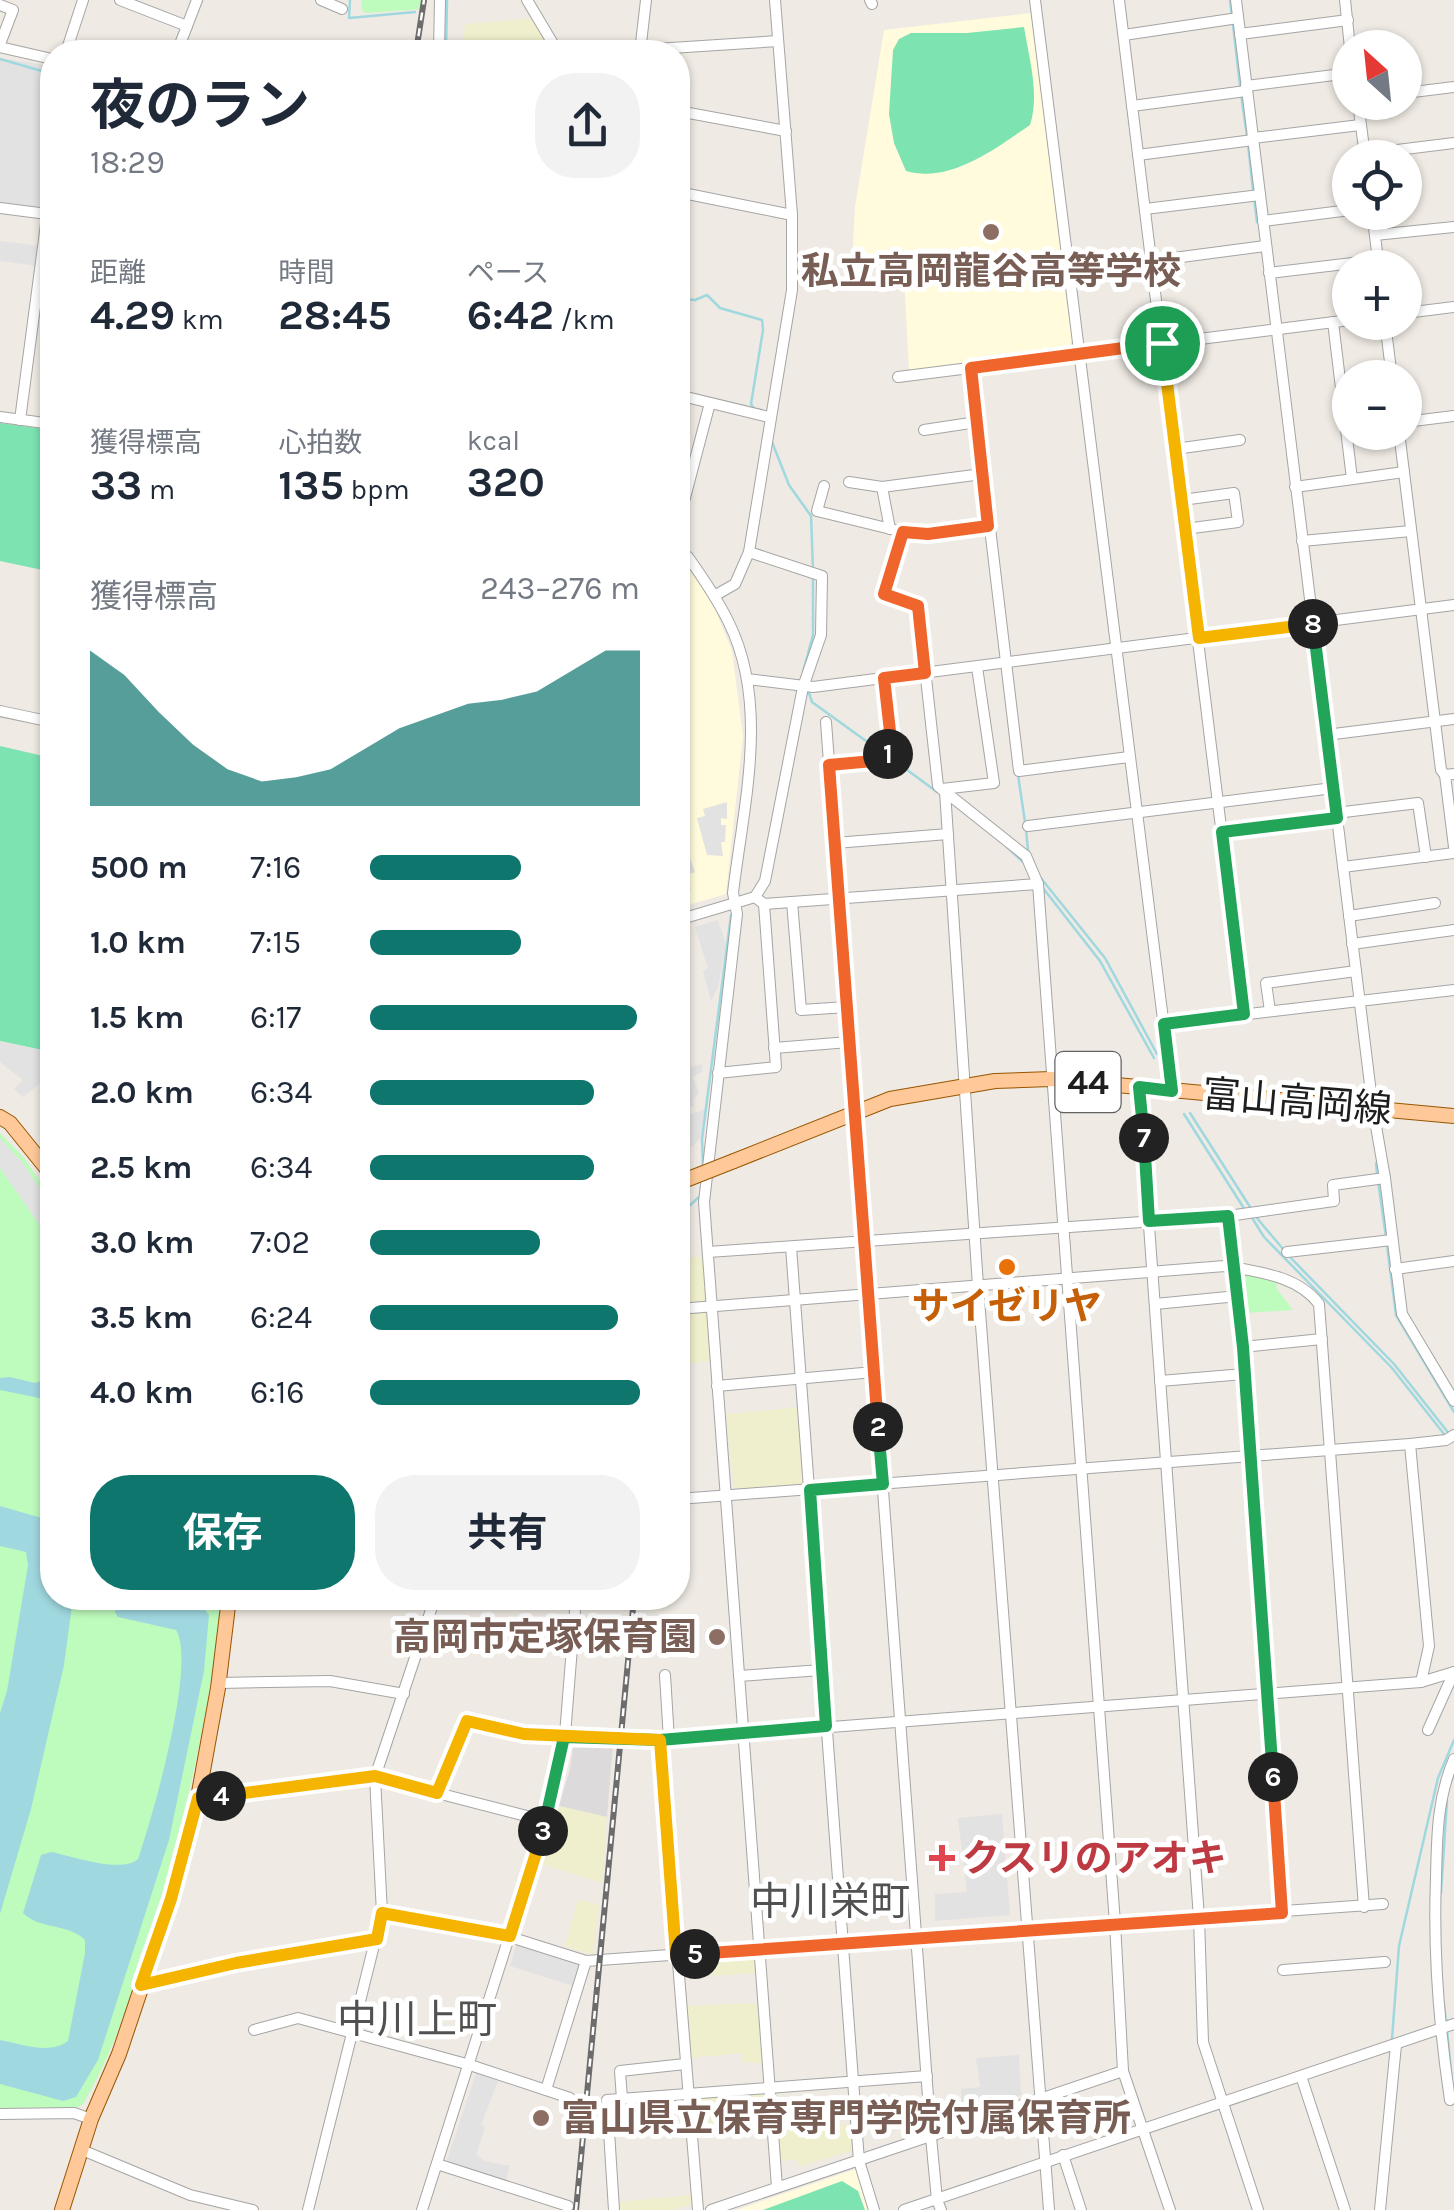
<!DOCTYPE html>
<html lang="ja">
<head>
<meta charset="utf-8">
<style>
	body { margin:0; font-family:Karla,"Noto Sans JP",sans-serif; background:#f2f2f3; color:#1f2937; height:100vh; display:flex; flex-direction:column; font-size:38px; white-space:nowrap }
	* { box-sizing:border-box; margin:0 }
	p { font-size:32px; color:#747a83 }
	.icon { flex:none; width:55px; height:55px; fill:none; stroke:currentColor; stroke-width:2; stroke-linecap:round; stroke-linejoin:round }
	.map { position:relative; flex:1; overflow:hidden }
	.panel { position:absolute; left:40px; top:40px; width:650px; height:1570px; display:flex; flex-direction:column; background:#fff; border-radius:40px; box-shadow:0 2px 8px #0004 }
	.panel>* { flex:none }
	.needle { width:65px; rotate:333deg }
	.tools { position:absolute; left:1332px; top:30px; display:grid; gap:20px }
	.tools a { display:grid; place-items:center; width:90px; height:90px; border-radius:50%; background:#fff; box-shadow:0 2px 8px #0004; font-size:50px }
	.pin { position:absolute; display:grid; place-items:center; width:85px; height:85px; color:#fff; margin:-42px; border:5px solid #fff; border-radius:50%; box-shadow:0 2px 10px #0007 }
	.km { position:absolute; width:50px; height:50px; margin:-25px; border-radius:50%; background:#222; color:#fff; font-size:28px; line-height:50px; text-align:center }
	.round { display:grid; place-items:center; flex:none; width:105px; height:105px; border-radius:40px; background:#f2f2f3 }
	.overview { display:flex; align-items:center; justify-content:space-between; height:170px; padding:0 50px }
	h1 { font-size:55px; font-weight:700; line-height:75px }
	.stats { display:grid; grid-template-columns:repeat(3,1fr); gap:15px; height:170px; padding:10px 50px }
	.stats div { display:grid; align-content:center }
	.stats b { font-size:42px; font-weight:700 }
	.stats small { font-size:28px; font-weight:400 }
	.stats p { font-size:28px }
	.chart { height:280px; padding:20px 50px }
	.chart p { display:flex; justify-content:space-between }
	.chart svg { width:100%; height:180px; margin-top:10px; fill:#0f766e; opacity:.7 }
	.primary-button { display:flex; gap:20px; margin-top:auto; padding:20px 50px }
	.primary-button a { flex:1; height:115px; border-radius:40px; background:#0f766e; color:#fff; font-size:40px; font-weight:700; line-height:115px; text-align:center }
	.primary-button a+a { background:#f2f2f3; color:#1f2937 }
	ul { padding:0 50px; list-style:none; font-size:32px }
	li { display:grid; grid-template-columns:160px 120px 1fr; align-items:center; height:75px }
	li i { height:25px; border-radius:12px; background:#0f766e }
	.map>svg:first-child { display:block }
</style>
</head>
<body>
<div class="map">
<svg width="1454" height="2210" viewBox="0 0 1454 2210">
	<rect width="100%" height="100%" fill="#efeae3"/>
	<polygon fill="#dcdadb" points="577,1744 613,1744 607,1817 559,1806 570,1769 573,1747"/>
	<g fill="#fffbdc">
		<polygon points="1031,13 1072,339 1068,353 909,372 903,260 852,266 855,207 884,30"/>
		<polygon points="678,562 692,570 713,604 732,651 743,736 726,894 678,908"/>
		<polygon points="859,2168 873,2210 736,2210"/>
	</g>
	<g fill="#efeecd">
		<polygon points="539,18 559,52 462,52 465,24"/>
		<polygon points="697,1257 708,1260 712,1302 678,1306 678,1259"/>
		<polygon points="705,1313 712,1315 714,1361 678,1364 678,1314"/>
		<polygon points="802,1407 805,1486 734,1491 726,1414"/>
		<polygon points="559,1806 607,1817 602,1883 541,1864"/>
		<polygon points="578,1900 599,1905 593,1955 565,1946"/>
		<polygon points="755,1953 757,1973 711,1976 708,1956"/>
		<polygon points="759,2003 764,2063 743,2063 741,2053 691,2058 685,2006"/>
		<polygon points="765,2086 769,2126 696,2134 693,2100"/>
		<polygon points="853,2124 854,2150 799,2167 796,2159 782,2161 775,2128"/>
		<polygon points="693,2195 693,2204 672,2210 620,2210 617,2202"/>
	</g>
	<g fill="#befcbd">
		<polygon points="362,0 423,0 422,9 366,13 361,9"/>
		<path d="M0,1133L25,1159L52,1200V1598H222C209,1717 183,1833 146,1948C129,2002 112,2055 83,2104L78,2107L0,2108Z"/>
		<polygon points="1239,1266 1275,1272 1277,1289 1293,1310 1245,1313"/>
	</g>
	<g fill="#7ce3b1">
		<path d="M1024,27C1029,58 1040,95 1030,125C996,148 950,184 906,171L894,143L889,114L893,50L899,39L911,33H967Z"/>
		<polygon points="0,423 52,430 52,572 0,561"/>
		<polygon points="0,746 52,758 52,1052 0,1041"/>
		<polygon points="842,2181 858,2191 865,2210 763,2210"/>
	</g>
	<g fill="#e2e2e2">
		<polygon points="0,58 52,66 52,160 45,209 0,202"/>
		<polygon points="0,241 40,246 38,266 0,261"/>
		<polygon points="727,802 727,819 721,818 721,825 726,825 725,842 721,842 723,856 707,855 697,818 705,816 703,809"/>
		<polygon points="678,824 695,872 686,875 691,891 678,895"/>
		<polygon points="718,920 726,945 718,987 711,1001 703,971 708,968 695,927"/>
		<polygon points="0,1042 52,1052 52,1074 23,1097 14,1089 23,1080 0,1062"/>
		<polygon points="702,1064 702,1072 692,1077 699,1092 693,1101 694,1106 678,1111 678,1071"/>
		<polygon points="705,1109 700,1139 678,1158 678,1119"/>
		<polygon points="0,1138 22,1162 52,1207 52,1243 0,1168"/>
		<polygon points="1002,1814 1010,1915 935,1921 935,1894 967,1892 958,1818"/>
		<polygon points="517,1943 580,1961 574,1986 510,1966"/>
		<polygon points="1019,2055 1021,2095 962,2111 961,2089 980,2087 976,2058"/>
		<polygon points="476,2073 498,2081 481,2125 485,2128 476,2154 484,2161 510,2166 505,2182 446,2163"/>
	</g>
	<g fill="#a0d8e0">
		<polygon points="10,1377 35,1383 52,1377 52,1407 44,1399 0,1390 0,1378"/>
		<polygon points="0,1506 52,1521 52,1598 73,1598 64,1665 31,1809 0,1914 0,1713 7,1691 28,1565 26,1552 0,1546"/>
		<path d="M118,1598H142L205,1610L209,1615L204,1671L169,1840L98,2060L76,2097L63,2101L0,2084V2040C21,2044 50,2055 68,2041L85,1953V1940C69,1923 39,1930 23,1913L41,1855L51,1852C72,1856 122,1874 138,1859C152,1819 197,1663 176,1630L118,1617L115,1612Z"/>
	</g>
	<g fill="none" stroke-linecap="round" stroke-linejoin="round">
		<g stroke="#a0d8e0" stroke-width="2.5">
			<polyline points="350,0 349,18 415,12"/>
			<polyline points="1230,0 1232,17"/>
			<polyline points="1233,25 1240,86"/>
			<polyline points="446,52 447,0"/>
			<polyline points="0,59 52,74"/>
			<polyline points="1241,94 1247,136"/>
			<polyline points="1248,144 1253,190"/>
			<polyline points="1254,198 1257,222"/>
			<polyline points="678,291 685,299 695,300 707,295 720,308 762,320 763,330 751,404 754,409"/>
			<polyline points="966,375 972,420"/>
			<polyline points="973,428 977,465"/>
			<polyline points="772,442 789,485 811,516 813,569"/>
			<polyline points="803,672 813,635 813,577"/>
			<polyline points="808,690 812,702 884,754"/>
			<polyline points="891,758 937,792"/>
			<polyline points="1018,775 1025,822"/>
			<polyline points="1026,829 1028,851"/>
			<polyline points="1007,847 1023,862"/>
			<polyline points="1040,877 1105,958 1157,1054"/>
			<polyline points="1043,888 1100,961 1154,1058"/>
			<polyline points="1190,1113 1252,1210"/>
			<polyline points="1184,1114 1245,1210"/>
			<polyline points="1376,1163 1377,1173"/>
			<polyline points="703,1165 702,1139 731,915"/>
			<polyline points="1378,1181 1386,1237"/>
			<polyline points="678,1216 699,1197"/>
			<polyline points="1251,1216 1264,1237 1392,1368 1444,1434"/>
			<polyline points="1256,1217 1283,1249"/>
			<polyline points="1387,1245 1396,1315 1454,1412"/>
			<polyline points="1288,1255 1394,1364 1450,1435"/>
			<polyline points="1450,1784 1454,1775"/>
			<polyline points="1441,1893 1447,1801"/>
			<polyline points="1444,2005 1446,2022"/>
			<polyline points="1447,2030 1452,2082"/>
			<polyline points="1392,2039 1399,1946 1438,1778 1454,1740"/>
		</g>
		<defs>
			<g id="minor">
				<polyline points="120,0 187,26"/>
				<polyline points="321,0 342,9"/>
				<polyline points="527,0 558,52"/>
				<polyline points="870,0 872,4"/>
				<polyline points="1035,0 1172,1091"/>
				<polyline points="1119,0 1244,1014"/>
				<polyline points="1236,0 1373,1109 1385,1178 1402,1314 1454,1401"/>
				<polyline points="1345,0 1350,48"/>
				<polyline points="0,5 13,10 0,44"/>
				<polyline points="1240,34 1348,20"/>
				<polyline points="1124,35 1238,18"/>
				<polyline points="0,47 52,59"/>
				<polyline points="640,50 778,41"/>
				<polyline points="66,52 83,0"/>
				<polyline points="177,52 197,0"/>
				<polyline points="439,52 440,0"/>
				<polyline points="640,52 646,0"/>
				<polyline points="1246,86 1350,73"/>
				<polyline points="1405,93 1454,87"/>
				<polyline points="1358,102 1365,156"/>
				<polyline points="1132,106 1246,91"/>
				<polyline points="678,111 786,131"/>
				<polyline points="1253,138 1360,125"/>
				<polyline points="1365,154 1454,143"/>
				<polyline points="1138,155 1253,140"/>
				<polyline points="678,192 792,215"/>
				<polyline points="0,208 47,214"/>
				<polyline points="1145,209 1260,195"/>
				<polyline points="1372,212 1379,268"/>
				<polyline points="1263,221 1350,210"/>
				<polyline points="1375,235 1454,227"/>
				<polyline points="1151,261 1265,246"/>
				<polyline points="1269,273 1378,260"/>
				<polyline points="1405,313 1454,307"/>
				<polyline points="1333,322 1352,479"/>
				<polyline points="1385,322 1392,378"/>
				<polyline points="971,369 1019,771 1129,757"/>
				<polyline points="898,377 1350,320"/>
				<polyline points="678,395 769,417"/>
				<polyline points="0,417 52,424"/>
				<polyline points="20,420 52,179"/>
				<polyline points="1405,422 1454,416"/>
				<polyline points="924,430 977,422"/>
				<polyline points="1399,432 1441,770 1445,775"/>
				<polyline points="1175,449 1240,440"/>
				<polyline points="849,482 882,487 982,474"/>
				<polyline points="824,486 817,511 903,532 928,534 988,527"/>
				<polyline points="882,487 890,529"/>
				<polyline points="1295,487 1404,472"/>
				<polyline points="1182,500 1234,493 1238,522 1185,529"/>
				<polyline points="678,524 710,403"/>
				<polyline points="903,532 884,594 918,606 938,786 1026,856 1038,884 1115,1923 1123,2071 1170,2210"/>
				<polyline points="1302,541 1411,531"/>
				<path d="M678,549L688,557C703,578 718,600 729,623C770,706 743,807 733,893L737,914L704,1202L777,2187"/>
				<polyline points="749,552 822,576 821,635 803,687 765,881 755,897"/>
				<polyline points="714,596 735,584 749,552 792,290 792,215 775,0"/>
				<polyline points="747,679 813,687 1454,605"/>
				<polyline points="0,711 52,722"/>
				<polyline points="826,722 931,2137 937,2200 941,2210"/>
				<polyline points="1326,735 1454,719"/>
				<polyline points="829,765 884,760 891,749 884,678"/>
				<polyline points="1454,774 1445,775 1454,847"/>
				<polyline points="942,789 994,783 977,667"/>
				<polyline points="945,791 978,1286 1049,2210"/>
				<polyline points="1336,813 1418,803 1426,857"/>
				<polyline points="1028,826 1333,788"/>
				<polyline points="1222,832 1337,818"/>
				<polyline points="835,843 948,834"/>
				<polyline points="1343,867 1454,853"/>
				<polyline points="792,902 801,1010 847,1007"/>
				<polyline points="1349,916 1435,903"/>
				<polyline points="678,920 755,897 764,904 1038,884"/>
				<polyline points="1352,944 1454,930"/>
				<polyline points="1270,1011 1266,983 1356,971"/>
				<polyline points="1163,1024 1454,990"/>
				<polyline points="774,1048 849,1042"/>
				<polyline points="718,1073 776,1067 764,904"/>
				<polyline points="1139,1087 1199,1918 1203,2042 1258,2210"/>
				<polyline points="1228,1216 1243,1347 1282,1913"/>
				<polyline points="791,1247 859,2161 874,2210"/>
				<polyline points="708,1252 1228,1216 1334,1201 1333,1185 1385,1178"/>
				<polyline points="1287,1252 1392,1240"/>
				<polyline points="1395,1269 1454,1261"/>
				<polyline points="1155,1304 1238,1296"/>
				<path d="M678,1309L1225,1266C1259,1272 1298,1276 1319,1304L1364,1907"/>
				<polyline points="1243,1347 1322,1339"/>
				<polyline points="1160,1381 1244,1374"/>
				<polyline points="717,1386 874,1372"/>
				<polyline points="1410,1444 1429,1646 1421,1682"/>
				<polyline points="678,1499 1410,1444 1446,1440 1454,1435"/>
				<polyline points="665,1675 669,1740"/>
				<polyline points="739,1676 822,1670"/>
				<polyline points="219,1683 330,1681 404,1694"/>
				<polyline points="1428,1730 1454,1672"/>
				<polyline points="660,1740 698,2210"/>
				<polyline points="437,1793 467,1721 523,1734 660,1740 1421,1682 1454,1672"/>
				<polyline points="198,1798 375,1777 546,1821"/>
				<polyline points="382,1913 510,1937 586,1961 1383,1904"/>
				<polyline points="1283,1970 1385,1962"/>
				<polyline points="141,1985 236,1963 377,1939"/>
				<polyline points="254,2030 298,2018 470,2065 570,2098"/>
				<polyline points="1301,2076 1345,2210"/>
				<polyline points="546,2090 586,1961"/>
				<polyline points="622,2099 620,2071 685,2064"/>
				<path d="M1450,2100C1439,2026 1433,1953 1436,1878C1437,1835 1437,1799 1454,1759"/>
				<polyline points="0,2114 74,2113 91,2119"/>
				<polyline points="82,2150 190,2195 253,2210"/>
				<polyline points="1063,2155 1081,2210"/>
				<polyline points="437,2164 568,2206"/>
				<polyline points="308,2210 382,1913 375,1777 435,1598"/>
				<polyline points="422,2210 546,1821 564,1747 576,1598"/>
				<polyline points="614,2210 607,2100 927,2076"/>
				<polyline points="711,2210 1123,2071"/>
				<polyline points="904,2210 1454,2024"/>
				<polyline points="1380,2210 1396,2045"/>
			</g>
			<g id="major">
				<polyline points="0,1117 10,1123 52,1175"/>
				<polyline points="734,1161 890,1099 995,1081 1051,1079 1454,1116"/>
				<polyline points="62,2210 91,2119 119,2054 171,1899 198,1798 218,1688 229,1598"/>
			</g>
		</defs>
		<use href="#minor" stroke="#a5a5a5" stroke-width="12"/>
		<use href="#major" stroke="#975600" stroke-width="16"/>
		<use href="#minor" stroke="#fff" stroke-width="10"/>
		<use href="#major" stroke="#ffc898" stroke-width="14"/>
		<defs>
			<g id="rail">
				<polyline points="416,52 424,0"/>
				<polyline points="576,2210 634,1598"/>
			</g>
		</defs>
		<use href="#rail" stroke="#6c6c6c" stroke-width="6"/>
		<use href="#rail" stroke="#fff" stroke-width="2.5" stroke-dasharray="8" stroke-linecap="butt"/>
		<defs>
			<polyline id="major-bridge" points="678,1183 734,1161"/>
		</defs>
		<use href="#major-bridge" stroke="#975600" stroke-width="16" stroke-linecap="butt"/>
		<use href="#major-bridge" stroke="#ffc898" stroke-width="14"/>
	</g>
	<g fill="none" stroke-linecap="round" stroke-linejoin="round">
		<defs>
			<polyline id="split-1" points="888,754 892,749 884,678 925,673 918,606 884,594 903,532 928,534 988,526 971,368 1162,343"/>
			<polyline id="split-2" points="878,1427 829,765 884,760 888,754"/>
			<polyline id="split-3" points="543,1831 564,1737 660,1740 826,1726 810,1490 883,1484 878,1427"/>
			<polyline id="split-4" points="221,1796 198,1798 171,1899 141,1985 236,1963 377,1939 382,1913 510,1936 543,1831"/>
			<polyline id="split-5" points="221,1796 375,1776 437,1793 467,1721 524,1734 660,1740 676,1955 695,1954"/>
			<polyline id="split-6" points="695,1954 1282,1913 1273,1777"/>
			<polyline id="split-7" points="1144,1138 1149,1221 1228,1216 1243,1347 1273,1777"/>
			<polyline id="split-8" points="1144,1138 1139,1087 1172,1091 1164,1024 1244,1014 1222,832 1337,818 1313,624"/>
			<polyline id="split-9" points="1162,343 1199,638 1313,624"/>
		</defs>
		<use href="#split-1" stroke="#fff" stroke-width="20"/>
		<use href="#split-2" stroke="#fff" stroke-width="20"/>
		<use href="#split-3" stroke="#fff" stroke-width="20"/>
		<use href="#split-4" stroke="#fff" stroke-width="20"/>
		<use href="#split-5" stroke="#fff" stroke-width="20"/>
		<use href="#split-6" stroke="#fff" stroke-width="20"/>
		<use href="#split-7" stroke="#fff" stroke-width="20"/>
		<use href="#split-8" stroke="#fff" stroke-width="20"/>
		<use href="#split-9" stroke="#fff" stroke-width="20"/>
		<use href="#split-1" stroke="#f0652b" stroke-width="12"/>
		<use href="#split-2" stroke="#f0652b" stroke-width="12"/>
		<use href="#split-3" stroke="#22a559" stroke-width="12"/>
		<use href="#split-4" stroke="#f5b400" stroke-width="12"/>
		<use href="#split-5" stroke="#f5b400" stroke-width="12"/>
		<use href="#split-6" stroke="#f0652b" stroke-width="12"/>
		<use href="#split-7" stroke="#22a559" stroke-width="12"/>
		<use href="#split-8" stroke="#22a559" stroke-width="12"/>
		<use href="#split-9" stroke="#f5b400" stroke-width="12"/>
	</g>
	<g fill="#8d6e63" stroke="#fff" stroke-width="4">
		<circle cx="991" cy="232" r="10"/>
		<circle cx="717" cy="1637" r="10"/>
		<circle cx="541" cy="2118" r="10"/>
	</g>
	<circle fill="#e8710a" stroke="#fff" stroke-width="4" cx="1007" cy="1267" r="10"/>
	<path fill="#e0444e" stroke="#fff" stroke-width="4" d="M937 1843h10v10h10v10h-10v10h-10v-10h-10v-10h10z"/>
	<g text-anchor="middle" dominant-baseline="central" stroke-width="10" stroke-linejoin="round" paint-order="stroke">
		<rect fill="#fff" stroke="#626262" stroke-width="2.5" x="1055.5" y="1052" width="65" height="60" rx="8"/>
		<g font-size="35" font-weight="bold" fill="#1e1e1e">
			<text x="1088" y="1082">44</text>
		</g>
		<g font-size="38" font-weight="bold" fill="#785e54" stroke="#fff">
			<text x="991" y="271">私立高岡龍谷高等学校</text>
			<text x="697" y="1637" text-anchor="end">高岡市定塚保育園</text>
			<text x="561" y="2118" text-anchor="start">富山県立保育専門学院付属保育所</text>
		</g>
		<g font-size="38" fill="#1e1e1e" stroke="#fff">
			<text transform="translate(1297 1102) rotate(5)">富山高岡線</text>
		</g>
		<g font-size="38" font-weight="bold" fill="#c56008" stroke="#fff">
			<text x="1007" y="1306">サイゼリヤ</text>
		</g>
		<g font-size="38" font-weight="bold" fill="#be3a42" stroke="#fff" text-anchor="start">
			<text x="962" y="1858">クスリのアオキ</text>
		</g>
		<g font-size="40" fill="#515151" stroke="#fff">
			<text x="830" y="1901">中川栄町</text>
			<text x="417" y="2019">中川上町</text>
		</g>
	</g>
</svg>
<div class="tools">
<a><svg class="needle" viewBox="-14 -14 28 28"><path d="M0-13l5 13h-10z" fill="#e53935"/><path d="M0 13l5-13h-10z" fill="#747a83"/></svg></a>
<a><svg class="icon" aria-label="locate" viewBox="0 0 24 24"><circle cx="12" cy="12" r="6"/><path d="M12 2v4M12 18v4M2 12h4M18 12h4"/></svg></a>
<a>+</a>
<a>−</a>
</div>
<div class="pin" style="left:1162px;top:343px;background:#1e9e55"><svg class="icon" aria-label="arrive" viewBox="0 0 24 24"><path d="M6 21V4h12l-3 4 3 4H6"/></svg></div>
<b class="km" style="left:888px;top:754px">1</b>
<b class="km" style="left:878px;top:1427px">2</b>
<b class="km" style="left:543px;top:1831px">3</b>
<b class="km" style="left:221px;top:1796px">4</b>
<b class="km" style="left:695px;top:1954px">5</b>
<b class="km" style="left:1273px;top:1777px">6</b>
<b class="km" style="left:1144px;top:1138px">7</b>
<b class="km" style="left:1313px;top:624px">8</b>
<section class="panel">
<div class="overview"><div><h1>夜のラン</h1><p>18:29</p></div><a class="round"><svg class="icon" aria-label="share" viewBox="0 0 24 24"><path d="M12 15V3M7 8l5-5 5 5M5 13v7h14v-7"/></svg></a></div>
<div class="stats">
<div><p>距離</p><b>4.29<small> km</small></b></div>
<div><p>時間</p><b>28:45</b></div>
<div><p>ペース</p><b>6:42<small> /km</small></b></div>
</div>
<div class="stats">
<div><p>獲得標高</p><b>33<small> m</small></b></div>
<div><p>心拍数</p><b>135<small> bpm</small></b></div>
<div><p>kcal</p><b>320</b></div>
</div>
<div class="chart"><p><span>獲得標高</span>243–276 m</p>
<svg viewBox="0 0 160 44" preserveAspectRatio="none"><path d="M0 44V6L10 12L20 21L30 29L40 35L50 38L60 37L70 35L80 30L90 25L100 22L110 19L120 18L130 16L140 11L150 6L160 6V44z"/></svg>
</div>
<ul>
<li><b>500 m</b>7:16<i style="width:56%"></i></li>
<li><b>1.0 km</b>7:15<i style="width:56%"></i></li>
<li><b>1.5 km</b>6:17<i style="width:99%"></i></li>
<li><b>2.0 km</b>6:34<i style="width:83%"></i></li>
<li><b>2.5 km</b>6:34<i style="width:83%"></i></li>
<li><b>3.0 km</b>7:02<i style="width:63%"></i></li>
<li><b>3.5 km</b>6:24<i style="width:92%"></i></li>
<li><b>4.0 km</b>6:16<i style="width:100%"></i></li>
</ul>
<div class="primary-button"><a>保存</a><a>共有</a></div>
</section>
</div>
</body>
</html>
